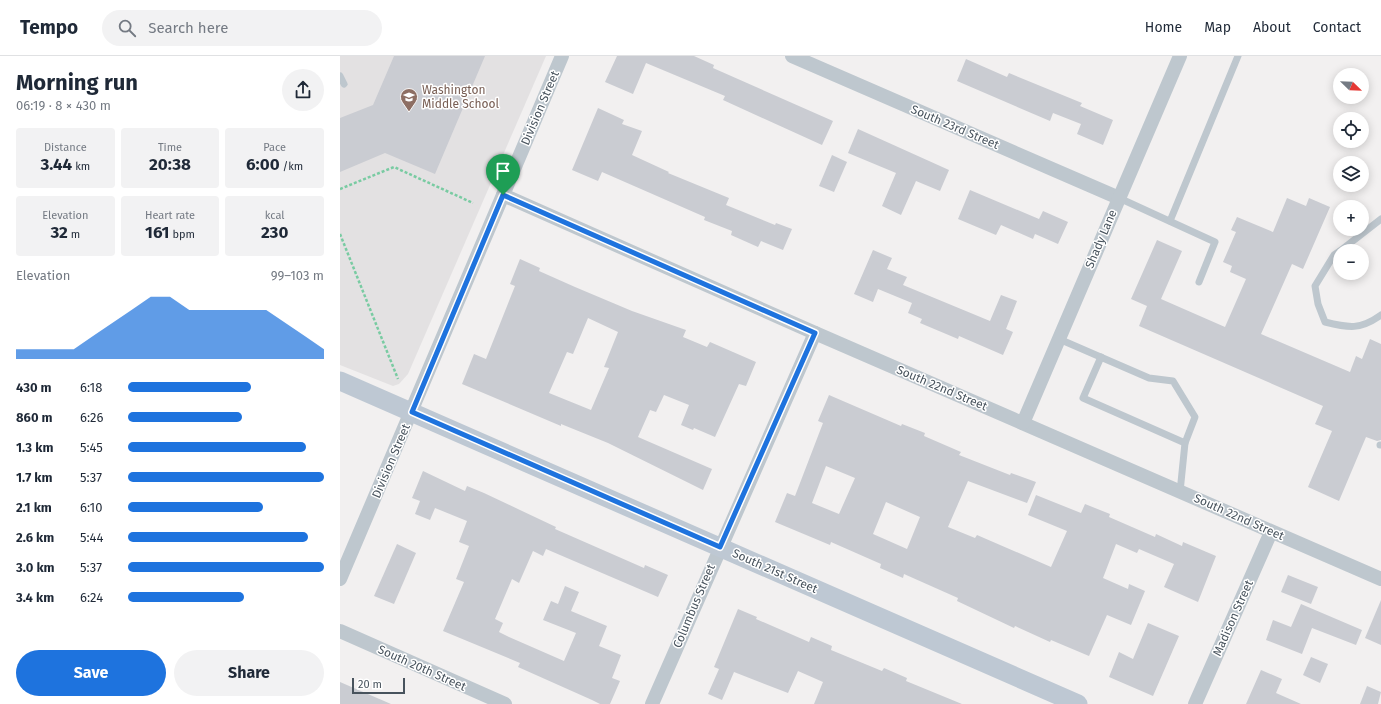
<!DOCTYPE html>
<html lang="en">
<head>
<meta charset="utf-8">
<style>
	body { margin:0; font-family:"Fira Sans",sans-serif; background:#f2f2f3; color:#1f2937; height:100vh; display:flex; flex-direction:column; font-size:15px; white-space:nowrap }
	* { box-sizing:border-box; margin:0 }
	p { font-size:13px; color:#747a83 }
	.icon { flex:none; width:22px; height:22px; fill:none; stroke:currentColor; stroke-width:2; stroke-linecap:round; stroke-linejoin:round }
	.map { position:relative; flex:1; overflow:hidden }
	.side { display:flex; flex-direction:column; background:#fff; width:340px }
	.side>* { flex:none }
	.needle { width:26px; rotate:113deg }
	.tools { position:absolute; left:993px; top:12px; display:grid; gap:8px }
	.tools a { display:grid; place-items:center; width:36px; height:36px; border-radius:50%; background:#fff; box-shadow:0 2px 10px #0003; font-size:20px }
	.scale { position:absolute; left:12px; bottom:10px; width:53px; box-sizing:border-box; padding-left:4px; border:2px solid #48535d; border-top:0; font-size:11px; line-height:14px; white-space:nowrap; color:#48535d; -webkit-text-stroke:3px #fff; paint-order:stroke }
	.pin { position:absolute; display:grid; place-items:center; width:34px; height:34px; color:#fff; margin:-41px -17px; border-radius:50% 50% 50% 0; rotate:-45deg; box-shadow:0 0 4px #0007 }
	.pin .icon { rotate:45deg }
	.round { display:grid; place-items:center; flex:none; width:42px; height:42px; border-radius:21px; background:#f2f2f3 }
	.headline { display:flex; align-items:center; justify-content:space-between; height:68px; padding:0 16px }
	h1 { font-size:22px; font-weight:700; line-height:30px }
	.stats { display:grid; grid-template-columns:repeat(3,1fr); gap:6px; height:68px; padding:4px 16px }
	.stats div { display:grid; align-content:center; border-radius:4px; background:#f2f2f3; text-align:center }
	.stats b { font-size:17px; font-weight:700 }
	.stats small { font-size:11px; font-weight:400 }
	.stats p { font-size:11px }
	.chart { height:112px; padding:8px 16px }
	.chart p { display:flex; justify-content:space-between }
	.chart svg { width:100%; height:72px; margin-top:4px; fill:#1e73de; opacity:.7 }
	.primary-button { display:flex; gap:8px; margin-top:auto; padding:8px 16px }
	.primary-button a { flex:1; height:46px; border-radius:24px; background:#1e73de; color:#fff; font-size:16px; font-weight:700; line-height:46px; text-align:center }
	.primary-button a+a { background:#f2f2f3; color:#1f2937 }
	ul { padding:0 16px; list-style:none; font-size:13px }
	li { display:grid; grid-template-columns:64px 48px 1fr; align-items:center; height:30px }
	li i { height:10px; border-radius:5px; background:#1e73de }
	header { display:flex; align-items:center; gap:24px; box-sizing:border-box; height:56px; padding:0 20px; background:#fff; border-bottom:1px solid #e0e1e3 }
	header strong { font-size:19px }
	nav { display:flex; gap:22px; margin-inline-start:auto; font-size:14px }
	.search { width:280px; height:36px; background:#f2f2f3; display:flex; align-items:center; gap:10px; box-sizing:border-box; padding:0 14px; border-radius:22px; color:#747a83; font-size:15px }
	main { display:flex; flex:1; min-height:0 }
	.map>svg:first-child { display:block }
</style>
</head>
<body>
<header>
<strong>Tempo</strong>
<div class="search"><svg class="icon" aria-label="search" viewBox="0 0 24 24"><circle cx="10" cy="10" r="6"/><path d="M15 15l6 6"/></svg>Search here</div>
<nav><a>Home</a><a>Map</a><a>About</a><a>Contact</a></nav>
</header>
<main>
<section class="side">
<div class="headline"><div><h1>Morning run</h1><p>06:19 · 8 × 430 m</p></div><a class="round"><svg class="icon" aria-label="share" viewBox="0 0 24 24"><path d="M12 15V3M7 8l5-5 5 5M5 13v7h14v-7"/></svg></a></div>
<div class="stats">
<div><p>Distance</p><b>3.44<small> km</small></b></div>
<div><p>Time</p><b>20:38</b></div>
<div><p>Pace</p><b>6:00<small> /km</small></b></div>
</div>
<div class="stats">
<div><p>Elevation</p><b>32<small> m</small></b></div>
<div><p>Heart rate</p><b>161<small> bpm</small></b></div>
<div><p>kcal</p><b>230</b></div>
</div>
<div class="chart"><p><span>Elevation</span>99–103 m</p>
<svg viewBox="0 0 160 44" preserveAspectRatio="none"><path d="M0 44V38L10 38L20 38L30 38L40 30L50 22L60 14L70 6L80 6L90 14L100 14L110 14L120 14L130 14L140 22L150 30L160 38V44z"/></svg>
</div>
<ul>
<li><b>430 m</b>6:18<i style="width:63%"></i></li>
<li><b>860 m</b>6:26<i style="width:58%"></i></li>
<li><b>1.3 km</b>5:45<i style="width:91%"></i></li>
<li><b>1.7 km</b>5:37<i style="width:100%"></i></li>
<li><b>2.1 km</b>6:10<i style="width:69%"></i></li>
<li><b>2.6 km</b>5:44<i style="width:92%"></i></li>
<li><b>3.0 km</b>5:37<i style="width:100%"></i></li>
<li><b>3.4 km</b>6:24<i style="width:59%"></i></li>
</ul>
<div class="primary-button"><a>Save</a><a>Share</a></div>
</section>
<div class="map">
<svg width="1041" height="648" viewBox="0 0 1041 648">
	<rect width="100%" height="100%" fill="#f2f0f0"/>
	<polygon fill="#e3e1e2" points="0,0 206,0 68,318 59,328 53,330 0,309"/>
	<g fill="#caccd2" fill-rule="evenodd">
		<polygon points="54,0 145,0 95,118 45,97 0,116 0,62 33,49"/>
		<polygon points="277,0 354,0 374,9 373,12 493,65 482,89 383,44 385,40 306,7 293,38 265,26"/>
		<polygon points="626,3 667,21 669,17 742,47 740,50 773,64 763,89 737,78 741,68 713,57 710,65 617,25"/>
		<polygon points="258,52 284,64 282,68 302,75 292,99 329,116 328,117 389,142 386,149 435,169 436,167 452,173 443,194 421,185 418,191 391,179 392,175 364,164 365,161 262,116 258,125 232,114"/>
		<polygon points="518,73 609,114 600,135 576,125 561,159 542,150 556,117 508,97"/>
		<polygon points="492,99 507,106 494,136 479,130"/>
		<polygon points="630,134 699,163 703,155 728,166 718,188 695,178 693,183 661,169 656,179 618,163"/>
		<polygon points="947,142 966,150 969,142 990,151 963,213 952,208 921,278 1010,316 1016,300 1022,303 1030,283 1041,288 1041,384 1037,385 1026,381 999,445 968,431 992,375 975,368 983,350 799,270 807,250 791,243 817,184 842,195 821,243 885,271 906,223 890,216 892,210 883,206 896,176 891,174 897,161 933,176"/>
		<polygon points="533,194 552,202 547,213 567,221 563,229 650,265 661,239 677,245 666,273 673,276 663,299 619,280 618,283 580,267 582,263 568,257 572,247 538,233 533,246 514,238"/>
		<path d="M180,203L200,212L199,215L235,231L292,255L346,274L343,281L367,291L370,286L416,306L406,330L399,328L375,381L354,372L353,374L341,369L349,349L324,339L316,356L310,354L298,381L372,413L363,434L268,387L221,368V370L122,328L134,298L146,303L175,230L170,228ZM248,262L278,276L264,311L269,312L251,354L209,337L227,296L233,298Z"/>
		<path d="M489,339L561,370L562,368L585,377L584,380L621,396L619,399L670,419L671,417L696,426L687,447L628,425L608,471L635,482L637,479L711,511L727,475L688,459L696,439L741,457L745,448L770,458L769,461L815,481L816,478L842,490L843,486L876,500L858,546L824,531L834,508L799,493L797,497L776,488L763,522L788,533L789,528L805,535L791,569L767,559L749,600L711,584L710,586L675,570L674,572L617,545L618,542L564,518L563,522L540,512L541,508L491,486L490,489L435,466L447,437L455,440L483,367L478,365ZM486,410L515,422L499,458L472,447ZM546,446L580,461L567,493L533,478Z"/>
		<polygon points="83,415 125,435 127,430 144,437 216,471 215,473 304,512 305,509 328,519 318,541 206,493 203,500 193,495 179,527 172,523 155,563 163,567 159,576 169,581 224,605 236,577 203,564 211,545 218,548 225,530 239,536 231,555 267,570 259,590 281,599 272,622 280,625 270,648 260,648 252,644 178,611 180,607 103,575 124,526 116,523 129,490 119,486 127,465 95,452 90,464 75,458 80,445 72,442"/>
		<polygon points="57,488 76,497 54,548 34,540"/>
		<polygon points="948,519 978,531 971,548 941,536"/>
		<polygon points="1041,544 1041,589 1025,582"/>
		<polygon points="961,548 1022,574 1016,589 972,572 962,598 926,584 933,564 951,571"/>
		<polygon points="398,553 417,561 416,563 469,586 471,581 492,590 491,594 542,615 544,612 567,622 566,625 622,648 474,648 483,626 458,615 448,637 394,616 382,644 368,638 379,613 374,611"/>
		<polygon points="808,567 839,580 813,640 769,621 779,596 793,603"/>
		<polygon points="971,601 988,608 980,627 963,619"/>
		<polygon points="921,614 942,623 936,637 961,648 906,648"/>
		<polygon points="0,626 51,648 0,648"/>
		<polygon points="1027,630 1041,636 1038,648 1020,648"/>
	</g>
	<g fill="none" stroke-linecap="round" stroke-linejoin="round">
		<g stroke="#79cba2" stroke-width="2.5" stroke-dasharray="3 2" stroke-linecap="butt">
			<polyline points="0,133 54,111 133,147"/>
			<polyline points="0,178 58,323"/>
		</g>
		<g stroke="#bec7ce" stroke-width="7">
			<polyline points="0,20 4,28"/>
			<polyline points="779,142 875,186 859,226"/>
			<polyline points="830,165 898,0"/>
			<path d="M1000,195L994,199L975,230L978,248L985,266C1009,272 1020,274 1041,259"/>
			<polyline points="1000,195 1041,163"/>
			<polyline points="719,283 809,322 833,325 855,361 845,387 840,436"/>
			<polyline points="761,301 743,342 845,387"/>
			<polyline points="1040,389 1041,389"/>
		</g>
		<g stroke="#bec7ce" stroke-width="14">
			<polyline points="452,0 779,142"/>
			<polyline points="163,139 475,277 1041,523"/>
			<polyline points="683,367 840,0"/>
			<polyline points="0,523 222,0"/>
			<polyline points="0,575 165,648"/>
			<polyline points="312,648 475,277"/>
			<polyline points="855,648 931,476"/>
		</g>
		<polyline stroke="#bec8d3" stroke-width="19" points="0,325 738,648"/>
	</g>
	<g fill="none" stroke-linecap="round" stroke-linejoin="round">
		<defs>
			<polygon id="route" points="163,139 475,277 380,491 72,356"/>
		</defs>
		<use href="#route" stroke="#fff" stroke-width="8"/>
		<use href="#route" stroke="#1e73de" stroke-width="5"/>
	</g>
	<defs>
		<symbol id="school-pin" viewBox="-11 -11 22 30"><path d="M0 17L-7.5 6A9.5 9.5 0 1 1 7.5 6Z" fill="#8d6e63" stroke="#fff"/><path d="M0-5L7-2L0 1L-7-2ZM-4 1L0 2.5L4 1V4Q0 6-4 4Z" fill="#fff"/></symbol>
	</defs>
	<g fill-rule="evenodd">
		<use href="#school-pin" x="59" y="31" width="20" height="27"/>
	</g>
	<g text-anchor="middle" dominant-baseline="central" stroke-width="3" stroke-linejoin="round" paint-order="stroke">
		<g font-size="12" fill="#785e54" stroke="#fff" text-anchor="start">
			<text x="82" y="34">Washington<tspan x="82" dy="14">Middle School</tspan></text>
		</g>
		<g font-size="12" fill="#48535d" stroke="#fff">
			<text transform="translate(200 52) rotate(-67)">Division Street</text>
			<text transform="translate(615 71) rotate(23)">South 23rd Street</text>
			<text transform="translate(761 183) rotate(-67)">Shady Lane</text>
			<text transform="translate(602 332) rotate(23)">South 22nd Street</text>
			<text transform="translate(51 405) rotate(-67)">Division Street</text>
			<text transform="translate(899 461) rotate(24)">South 22nd Street</text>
			<text transform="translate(435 515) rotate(24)">South 21st Street</text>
			<text transform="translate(354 550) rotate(-67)">Columbus Street</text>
			<text transform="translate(893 562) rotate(-66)">Madison Street</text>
			<text transform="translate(82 612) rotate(24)">South 20th Street</text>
		</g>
	</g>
</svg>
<div class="tools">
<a><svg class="needle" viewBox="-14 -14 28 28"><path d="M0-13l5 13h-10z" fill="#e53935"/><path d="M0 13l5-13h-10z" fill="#747a83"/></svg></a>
<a><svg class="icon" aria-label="locate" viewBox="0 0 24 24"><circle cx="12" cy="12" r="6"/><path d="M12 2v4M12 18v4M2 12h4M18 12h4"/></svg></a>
<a><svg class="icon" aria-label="layers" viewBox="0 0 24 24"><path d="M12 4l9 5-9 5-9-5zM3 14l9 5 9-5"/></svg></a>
<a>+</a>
<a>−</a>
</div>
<div class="scale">20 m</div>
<div class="pin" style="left:163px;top:139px;background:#1e9e55"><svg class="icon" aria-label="arrive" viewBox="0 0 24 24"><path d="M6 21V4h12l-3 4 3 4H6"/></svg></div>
</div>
</main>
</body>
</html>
